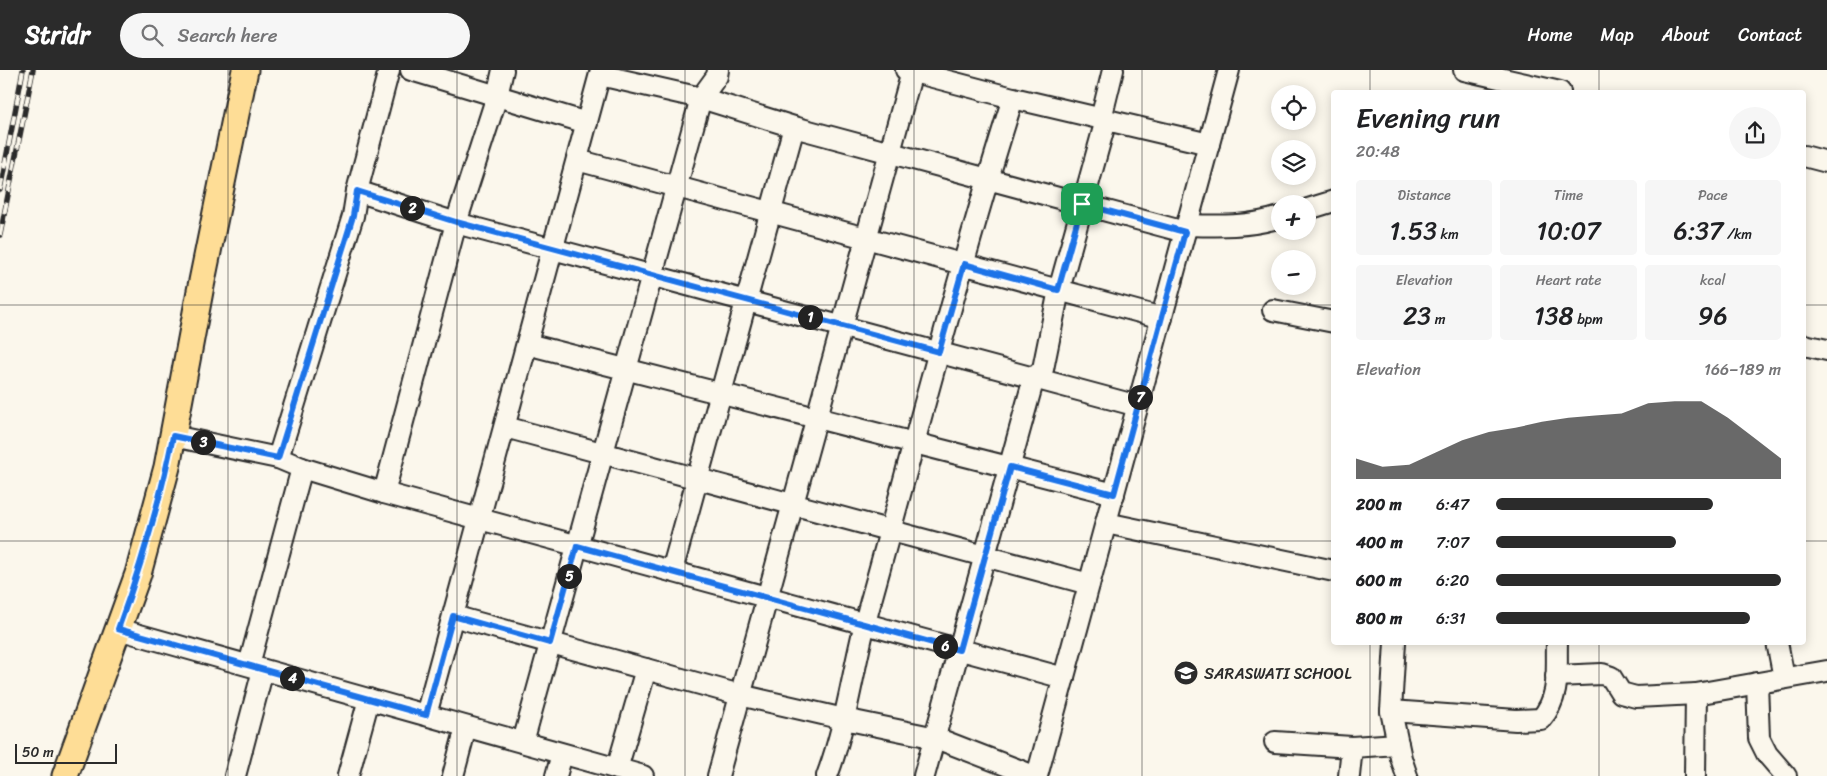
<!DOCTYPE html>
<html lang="en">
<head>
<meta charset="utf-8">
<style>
	body { margin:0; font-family:Sriracha,sans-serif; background:#f6f6f6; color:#202124; height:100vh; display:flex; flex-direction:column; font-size:19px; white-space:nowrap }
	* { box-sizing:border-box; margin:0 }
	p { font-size:16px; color:#757577 }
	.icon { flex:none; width:28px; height:28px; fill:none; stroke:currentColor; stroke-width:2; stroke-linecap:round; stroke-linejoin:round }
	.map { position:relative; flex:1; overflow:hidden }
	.drawer { position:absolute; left:1331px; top:20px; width:475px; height:555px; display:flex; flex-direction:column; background:#fff; border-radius:5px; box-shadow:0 2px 12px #0003 }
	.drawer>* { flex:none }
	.controls { position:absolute; left:1271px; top:15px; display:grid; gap:10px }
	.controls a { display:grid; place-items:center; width:45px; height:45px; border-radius:50%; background:#fff; box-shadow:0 2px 12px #0003; font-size:25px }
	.scale { position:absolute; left:15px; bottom:12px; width:102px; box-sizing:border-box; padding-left:5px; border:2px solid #2b2b2b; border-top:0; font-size:14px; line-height:18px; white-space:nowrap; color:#2b2b2b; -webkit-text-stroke:4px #fbf7ec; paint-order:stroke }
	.pin { position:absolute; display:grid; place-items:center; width:42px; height:42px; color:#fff; margin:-21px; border-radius:10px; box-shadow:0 2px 8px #0006 }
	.km { position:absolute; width:25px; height:25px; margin:-12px; border-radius:50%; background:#222; color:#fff; font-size:14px; line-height:25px; text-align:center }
	.round { display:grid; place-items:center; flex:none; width:52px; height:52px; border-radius:26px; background:#f6f6f6 }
	.overview { display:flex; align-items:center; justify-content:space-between; height:85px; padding:0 25px }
	h1 { font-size:28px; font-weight:600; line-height:38px }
	.figures { display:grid; grid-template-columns:repeat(3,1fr); gap:8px; height:85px; padding:5px 25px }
	.figures div { display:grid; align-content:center; border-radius:5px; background:#f6f6f6; text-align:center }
	.figures b { font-size:25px; font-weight:600 }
	.figures small { font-size:14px; font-weight:400 }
	.figures p { font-size:14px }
	.chart { height:140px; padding:10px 25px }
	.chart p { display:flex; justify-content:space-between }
	.chart svg { width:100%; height:90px; margin-top:5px; fill:#2b2b2b; opacity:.7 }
	ul { padding:0 25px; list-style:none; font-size:16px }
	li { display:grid; grid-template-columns:80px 60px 1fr; align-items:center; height:38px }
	li i { height:12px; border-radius:6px; background:#2b2b2b }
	header { display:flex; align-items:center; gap:30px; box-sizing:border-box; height:70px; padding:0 25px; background:#2b2b2b; color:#fff }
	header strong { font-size:24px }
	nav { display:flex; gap:28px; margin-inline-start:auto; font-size:18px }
	.search { width:350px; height:45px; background:#f6f6f6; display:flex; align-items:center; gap:12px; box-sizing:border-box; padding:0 18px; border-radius:28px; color:#757577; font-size:19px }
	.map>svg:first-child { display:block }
</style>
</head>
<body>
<header>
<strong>Stridr</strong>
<div class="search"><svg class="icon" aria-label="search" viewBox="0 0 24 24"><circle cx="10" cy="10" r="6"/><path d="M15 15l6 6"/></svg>Search here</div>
<nav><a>Home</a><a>Map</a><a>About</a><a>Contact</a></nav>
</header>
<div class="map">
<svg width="1827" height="706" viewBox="0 0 1827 706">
	<rect width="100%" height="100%" fill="#fbf7ec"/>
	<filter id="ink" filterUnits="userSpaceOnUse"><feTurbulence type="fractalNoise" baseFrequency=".02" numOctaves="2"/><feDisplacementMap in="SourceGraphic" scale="10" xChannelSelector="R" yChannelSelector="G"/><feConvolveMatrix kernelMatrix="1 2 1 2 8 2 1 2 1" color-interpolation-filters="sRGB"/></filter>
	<g filter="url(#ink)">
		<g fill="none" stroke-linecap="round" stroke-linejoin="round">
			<defs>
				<g id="minor">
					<polyline points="411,0 587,53"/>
					<polyline points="906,0 1013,28 1209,74"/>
					<polyline points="1464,0 1560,22"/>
					<polyline points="600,5 701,28 794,57 1185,162"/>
					<polyline points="1101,49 1113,0"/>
					<polyline points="1804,86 1827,92"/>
					<polyline points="577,90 1162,248"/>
					<polyline points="357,121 456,153 1138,336"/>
					<polyline points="1308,139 1334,131"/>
					<path d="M1187,155C1218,156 1250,157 1280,147"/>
					<polyline points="1273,240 1334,252"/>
					<polyline points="527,274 1114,424"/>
					<polyline points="1804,275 1827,280"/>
					<polyline points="505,357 1089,514"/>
					<polyline points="173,366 278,388 302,398 384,423 1064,608"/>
					<polyline points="278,388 353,146 357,121 389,0"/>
					<polyline points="384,423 456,153 497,26 503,0"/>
					<polyline points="1106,453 1334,501"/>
					<polyline points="672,501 794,57"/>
					<polyline points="453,546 740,625 844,649 936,668 1034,706"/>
					<polyline points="118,559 643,706"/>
					<polyline points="1395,572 1391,641 1401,688 1407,706"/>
					<polyline points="1777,572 1784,608"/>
					<polyline points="249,595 302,398"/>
					<polyline points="1556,606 1602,604 1611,607 1621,623 1636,627 1696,624 1827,601"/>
					<polyline points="1757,613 1759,668 1767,684 1786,706"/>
					<path d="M1391,641L1516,650L1541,649C1561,626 1556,601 1557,572"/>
					<polyline points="426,645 601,0"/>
					<polyline points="523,672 701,28 717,6 718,0"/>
					<polyline points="1275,672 1352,677 1349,706"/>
					<polyline points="1352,677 1398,674"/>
					<polyline points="617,699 646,599"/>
					<polyline points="235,706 263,600"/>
					<polyline points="348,706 369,629"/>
					<polyline points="453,706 466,657"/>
					<polyline points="556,706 562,684"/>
					<polyline points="718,706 912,2"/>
					<path d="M827,706C848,650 854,591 870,534C917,365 960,195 1013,28"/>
					<polyline points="924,706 1034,308 1043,299 1059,220 1106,50"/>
					<polyline points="1037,706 1229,0"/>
					<polyline points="1695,706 1696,624"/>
				</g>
				<polyline id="major" points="65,706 138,504 167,397 200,221 245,0"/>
			</defs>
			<use href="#minor" stroke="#2b2b2b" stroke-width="24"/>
			<use href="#major" stroke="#2b2b2b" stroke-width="29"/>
			<use href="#minor" stroke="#fbf7ec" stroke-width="20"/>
			<use href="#major" stroke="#fedd96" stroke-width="25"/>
			<defs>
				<g id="rail">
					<polyline points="0,120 23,0"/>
					<polyline points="0,165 33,0"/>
				</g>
			</defs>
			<use href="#rail" stroke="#2b2b2b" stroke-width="5.5"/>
			<use href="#rail" stroke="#fbf7ec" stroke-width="4" stroke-dasharray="11" stroke-linecap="butt"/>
		</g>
	</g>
	<g fill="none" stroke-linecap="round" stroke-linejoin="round" filter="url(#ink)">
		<defs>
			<path id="route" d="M357,121L456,152L939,282L964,194L1058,220L1082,134L1185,162L1114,424L1010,397L959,580L577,476L550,573L453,546L426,645L118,559C141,496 160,432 173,366L278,388L353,146Z"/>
		</defs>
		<use href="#route" stroke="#fff" stroke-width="10"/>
		<use href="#route" stroke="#1a73e8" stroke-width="6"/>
	</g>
	<path fill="none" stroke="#2b2b2b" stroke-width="1" stroke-opacity="0.55" d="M228,0V706M457,0V706M685,0V706M914,0V706M1142,0V706M1370,0V22M1599,0V22M0,235H1334M1804,235H1827M0,471H1334M1804,471H1827M1370,572V706M1599,572V706"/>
	<defs>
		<symbol id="school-disc" viewBox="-11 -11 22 22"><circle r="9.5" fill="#2b2b2b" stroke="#fbf7ec"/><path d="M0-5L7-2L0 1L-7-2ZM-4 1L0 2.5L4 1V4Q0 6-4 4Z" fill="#fff"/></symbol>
	</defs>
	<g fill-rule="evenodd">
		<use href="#school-disc" x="1172" y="589" width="28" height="28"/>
	</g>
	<g text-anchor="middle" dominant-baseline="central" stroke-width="4" stroke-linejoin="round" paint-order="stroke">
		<g font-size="16" fill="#2b2b2b" stroke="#fbf7ec" text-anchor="start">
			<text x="1204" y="603">SARASWATI SCHOOL</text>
		</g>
	</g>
</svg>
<div class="controls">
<a><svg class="icon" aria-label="locate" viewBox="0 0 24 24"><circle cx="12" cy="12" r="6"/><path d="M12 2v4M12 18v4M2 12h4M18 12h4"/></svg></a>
<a><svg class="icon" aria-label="layers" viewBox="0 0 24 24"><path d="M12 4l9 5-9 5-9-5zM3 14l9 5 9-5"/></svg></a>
<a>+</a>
<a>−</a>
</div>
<div class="scale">50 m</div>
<div class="pin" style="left:1082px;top:134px;background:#1e9e55"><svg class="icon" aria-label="arrive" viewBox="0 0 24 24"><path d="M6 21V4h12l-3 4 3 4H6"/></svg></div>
<b class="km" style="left:810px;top:247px">1</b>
<b class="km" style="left:412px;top:138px">2</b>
<b class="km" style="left:203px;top:372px">3</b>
<b class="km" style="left:292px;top:608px">4</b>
<b class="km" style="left:569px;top:506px">5</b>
<b class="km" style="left:945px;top:576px">6</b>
<b class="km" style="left:1140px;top:327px">7</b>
<section class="drawer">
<div class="overview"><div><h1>Evening run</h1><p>20:48</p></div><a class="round"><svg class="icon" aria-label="share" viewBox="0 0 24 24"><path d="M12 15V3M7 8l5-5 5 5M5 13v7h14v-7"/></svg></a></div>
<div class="figures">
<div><p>Distance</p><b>1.53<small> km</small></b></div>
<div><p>Time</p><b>10:07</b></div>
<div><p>Pace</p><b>6:37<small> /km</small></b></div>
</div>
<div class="figures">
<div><p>Elevation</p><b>23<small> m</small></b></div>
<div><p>Heart rate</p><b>138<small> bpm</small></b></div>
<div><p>kcal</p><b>96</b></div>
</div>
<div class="chart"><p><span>Elevation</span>166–189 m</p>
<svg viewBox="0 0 160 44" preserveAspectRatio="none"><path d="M0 44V34L10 38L20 37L30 31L40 25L50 21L60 19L70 16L80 14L90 13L100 12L110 7L120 6L130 6L140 14L150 24L160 34V44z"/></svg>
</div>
<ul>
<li><b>200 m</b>6:47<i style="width:76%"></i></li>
<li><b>400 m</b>7:07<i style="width:63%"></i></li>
<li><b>600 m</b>6:20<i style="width:100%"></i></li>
<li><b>800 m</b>6:31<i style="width:89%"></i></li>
</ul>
</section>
</div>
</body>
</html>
